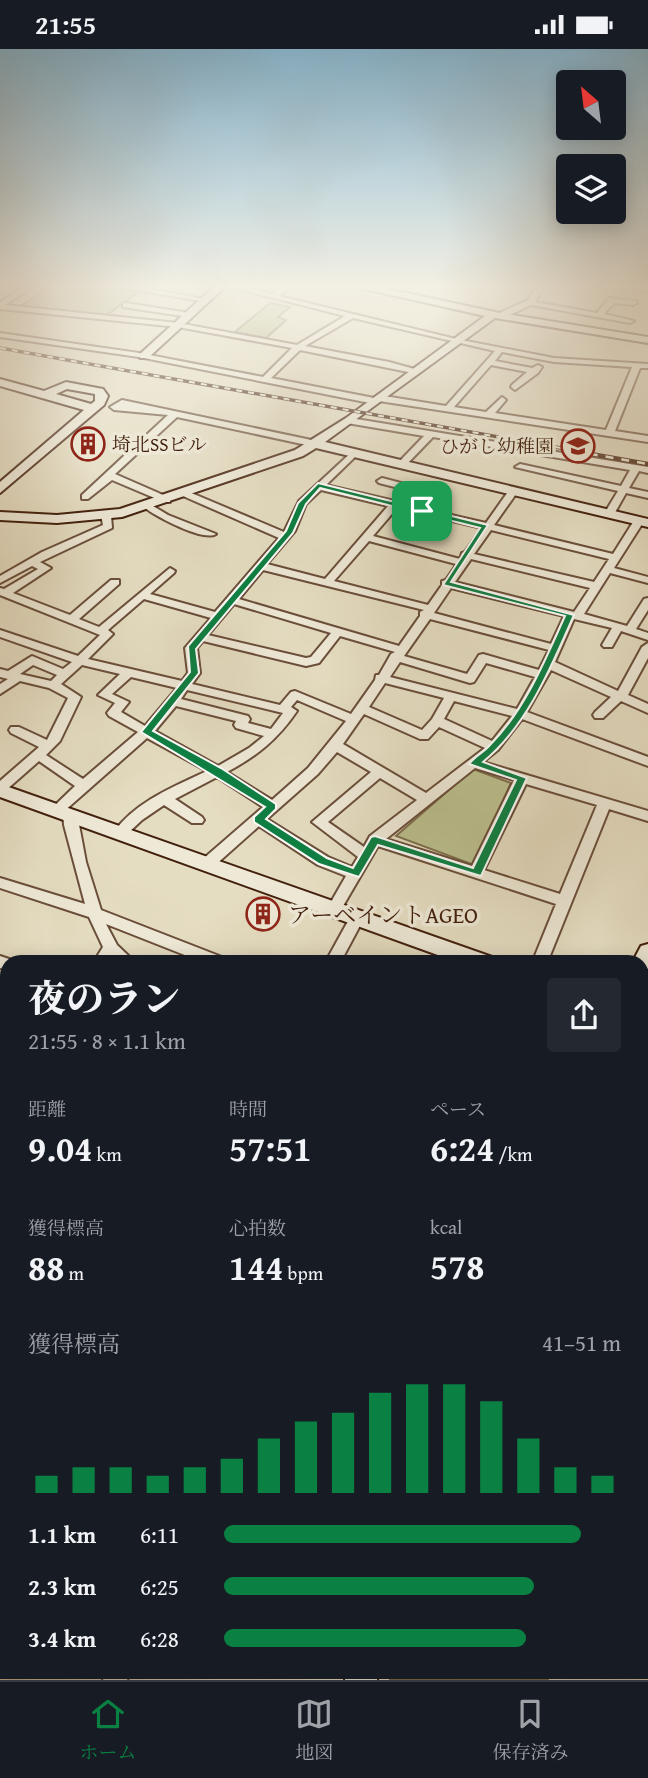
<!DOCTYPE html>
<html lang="ja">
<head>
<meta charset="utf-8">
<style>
	body { margin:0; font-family:"Gentium Book Plus","Noto Serif JP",serif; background:#242831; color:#f1f3f6; height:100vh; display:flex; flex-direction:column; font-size:26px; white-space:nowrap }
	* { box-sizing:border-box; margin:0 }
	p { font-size:23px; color:#9ea1a6 }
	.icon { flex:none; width:38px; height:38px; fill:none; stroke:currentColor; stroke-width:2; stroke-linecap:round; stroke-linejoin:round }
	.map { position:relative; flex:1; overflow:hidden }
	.side { position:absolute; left:0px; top:906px; width:649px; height:724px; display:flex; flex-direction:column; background:#171b24; border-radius:21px 21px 0 0; box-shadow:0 4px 18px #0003 }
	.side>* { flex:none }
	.needle { width:46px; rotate:332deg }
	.buttons { position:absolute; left:556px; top:21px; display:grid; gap:14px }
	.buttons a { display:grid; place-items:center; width:70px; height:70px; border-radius:7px; background:#171b24; box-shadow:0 4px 18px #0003; font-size:35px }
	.pin { position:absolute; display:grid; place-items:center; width:60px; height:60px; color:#fff; margin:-30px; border-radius:14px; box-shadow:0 4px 10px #0006 }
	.round { display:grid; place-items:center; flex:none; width:74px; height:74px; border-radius:7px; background:#242831 }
	.head { display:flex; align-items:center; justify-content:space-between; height:119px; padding:0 28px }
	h1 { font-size:38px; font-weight:800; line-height:52px }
	.stats { display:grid; grid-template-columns:repeat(3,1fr); gap:10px; height:119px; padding:7px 28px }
	.stats div { display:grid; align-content:center }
	.stats b { font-size:35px; font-weight:800 }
	.stats small { font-size:19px; font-weight:400 }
	.stats p { font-size:19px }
	.chart { height:196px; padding:14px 28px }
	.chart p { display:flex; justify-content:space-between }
	.chart svg { width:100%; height:126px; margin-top:7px; stroke:#0b8043; stroke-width:6 }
	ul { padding:0 28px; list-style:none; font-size:23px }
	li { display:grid; grid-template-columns:112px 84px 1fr; align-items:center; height:52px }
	li i { height:18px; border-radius:9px; background:#0b8043 }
	.status { display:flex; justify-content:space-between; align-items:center; height:49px; padding:0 35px; background:#171b24; direction:ltr }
	.status svg { height:19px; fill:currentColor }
	.dock { display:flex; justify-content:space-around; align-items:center; height:98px; border-top:2px solid #363941; background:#171b24; font-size:19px; color:#9ea1a6 }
	.dock a { display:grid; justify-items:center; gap:4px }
	.dock .active { color:#0b8043 }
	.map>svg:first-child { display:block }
</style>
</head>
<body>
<div class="status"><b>21:55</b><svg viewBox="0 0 49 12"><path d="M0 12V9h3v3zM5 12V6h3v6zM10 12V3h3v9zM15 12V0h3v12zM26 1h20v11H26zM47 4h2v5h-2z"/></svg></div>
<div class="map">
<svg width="648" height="1631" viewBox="0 0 648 1631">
	<rect width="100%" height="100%" fill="#e5ddc2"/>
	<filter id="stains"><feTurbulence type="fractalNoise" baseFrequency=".00286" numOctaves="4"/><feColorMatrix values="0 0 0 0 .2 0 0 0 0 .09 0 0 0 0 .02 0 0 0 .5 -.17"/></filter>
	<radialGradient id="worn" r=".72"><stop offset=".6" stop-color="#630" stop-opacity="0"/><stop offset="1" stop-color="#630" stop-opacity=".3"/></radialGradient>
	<g fill="#bbbf8e" stroke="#7e6f4d" stroke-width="2">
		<polygon points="42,236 109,236 140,242 104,268 17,259 49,239"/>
		<polygon points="270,254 290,258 278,268 286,271 266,289 235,283"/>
		<polygon points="473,720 511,734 474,816 396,787"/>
		<polygon points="390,1624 547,1624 548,1631 390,1631"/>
	</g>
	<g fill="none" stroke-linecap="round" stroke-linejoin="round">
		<defs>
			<g id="street">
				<path d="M27,236H36L5,256L178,274L297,296L345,267L223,236H237L272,245L284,236H293L279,247L456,290L554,309L648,315V319H640L615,382L648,387V393L379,352L375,355L139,308L0,288V284L139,304L263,328L292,299L178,278L0,260V253ZM353,269L495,302L446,357L378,346L374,349L271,329L300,301L418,325V321L389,313L305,297ZM502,303L554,313L632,318L606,381L495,364L506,351L502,348L486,363L454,358L491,316L527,323L512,336L511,338L515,341L538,324L542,318L538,316L532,319L495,312Z"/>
				<polygon points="107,236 127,236 210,251 206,253"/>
				<polygon points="537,236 545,236 535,253 597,264 609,249 636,252 637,254 633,256 614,254 604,265 634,272 630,274 531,256 503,269 497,269 497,265 528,251"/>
				<polygon points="618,236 648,239 648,243 621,238"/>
				<polygon points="126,254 189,264 193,266 189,268 123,258 123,254"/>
				<polygon points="122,351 316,392 321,395 316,398 177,368 115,425 170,449 170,453 164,453 112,431 88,450 82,450 82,446 168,366 114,361 110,358"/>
				<polygon points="350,369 648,418 648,424 639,422 629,439 648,443 648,449 626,444 613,467 605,467 604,465 618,442 515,418 520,415 621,437 630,421 433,388 405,417 399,417 399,413 424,387 347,374 347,370"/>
				<path d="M354,401L359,404L357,406L326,436L420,458L430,447L379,434L377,432L382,429L439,444L441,446L429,461L486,474L510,440L513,439L518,442L494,476L613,505L635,470L644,472L614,519L648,528V534L610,524L584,565L627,577L644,550L648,549V561L636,580L648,584V591L621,582L612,598H604L602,596L612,579L574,570L555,613L618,642L642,598L648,594V609L628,646L648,655V664L621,652L603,669H595L593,666L595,663L611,648L551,621L527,663L648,708V717L522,670L498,701L483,713L648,762V772L609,760L547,914H532L556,855L378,797L339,864H329L327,860L346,827L318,816L259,777L213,818H203L201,814L203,810L263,758L217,728L175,750L202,768L204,771L202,774H192L164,756L142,771L126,786H116L114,783C135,753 175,737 207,722L147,689L62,764L57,766L50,761L75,737L39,712L5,742L0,744V732L39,698L11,684L9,681L11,678H19L47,691L68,649L49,639L20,632L0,645V635L8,630L0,628V620L8,622L32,607L63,620L72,613L0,588V581L78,607L100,586L0,546V539L4,540L38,520L32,517L0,534V527L42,503L103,476L101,466L106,463L111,466L112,479L40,513L51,519L13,544L70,566L111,531H119V535L79,570L99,578L170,519L175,522L174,524L150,545L215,563L279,489L183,447V443H189L284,483L299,452ZM321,441L388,457L325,530L267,515L295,482L306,455ZM397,459L482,479L465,503L462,504L460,510L373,487ZM491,481L609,510L594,533L474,505ZM369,492L456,515H457L446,531L442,532V536L428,556L334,532ZM471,510L590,539L574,563L455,533ZM263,521L424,561L420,563V567L399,597L239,550ZM451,539L564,567L551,595L434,564ZM144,550L211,569L185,599L188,624L182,632L88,610L113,585L108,581ZM234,555L331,584L311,608L306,609L208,586ZM430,570L549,601L539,621L483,605L479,606L467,625L404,607ZM340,587L395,603L391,605L379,626H376L375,631L351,665L295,642L291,643L280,656L192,635L200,624L197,599L203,592L306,617L319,614ZM400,613L470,634L474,633L486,614L535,628L517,660L390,628ZM33,616L57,626L51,632L20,625ZM82,616L120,625L98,646L115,654L107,664L109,667L138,683L83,730L46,706L60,692L81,648L61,635ZM131,628L177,639L145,677L121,663L129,653L112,645ZM385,634L444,649L432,670L422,681L369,658ZM187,641L283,664L271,680L248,674L250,670L248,667L181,650ZM297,651L346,672L308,719L272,751L227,723C257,707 278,690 297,662L291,658ZM454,652L512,667L492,692L444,670ZM176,657L236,672L234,676L236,679L264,687L249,699L218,717L155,682ZM364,665L420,690H428L439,678L485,699L426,744L343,695ZM337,703L371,723L312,773L358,808L352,818L328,808L267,770L318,725ZM475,719L514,731L472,817L386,790ZM380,729L417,751L370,787L364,798L328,773ZM526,735L597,756L560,845L484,821Z"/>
				<path d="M148,454L168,466L216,485C204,493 157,468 145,459L143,457Z"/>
				<polygon points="70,760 77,765 86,813 101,861 227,910 229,914 205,914 106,875 117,896 136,914 118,914 112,909 109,914 93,914 103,898 89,868 0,839 0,829 85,855 64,776 63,765"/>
				<polygon points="357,863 362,865 364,869 340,914 325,914 352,865"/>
				<polygon points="0,907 12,911 14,914 7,914 7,921 0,919"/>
				<polygon points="0,984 7,986 7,1000 0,998"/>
				<polygon points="7,1030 7,1050 0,1053 0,1033"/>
				<polygon points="642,1070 648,1072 648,1088 642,1086"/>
				<polygon points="648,1124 648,1154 642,1156 642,1126"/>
				<polygon points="7,1163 7,1194 0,1198 0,1167"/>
				<rect x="0" y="1246" width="7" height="20"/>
				<polygon points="642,1282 648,1285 648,1305 642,1302"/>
				<polygon points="7,1341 7,1361 0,1362 0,1342"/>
				<polygon points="642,1400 648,1402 648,1423 642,1421"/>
				<rect x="0" y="1432" width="7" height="22"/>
				<polygon points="106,1624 130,1624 127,1631 103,1631"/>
			</g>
			<g id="secondary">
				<polygon points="216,236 227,236 148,309 140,309 140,305"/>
				<polygon points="347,236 369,236 500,264 648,288 648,294 495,269 325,393 648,470 648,478 316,399 303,407 122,468 57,474 0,471 0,463 57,466 120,460 295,401 346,369 485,267"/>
				<path d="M0,330L44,342L66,333L103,340L108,347L104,356L0,444V433L84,361L0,337ZM67,340L95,345V352L91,355L56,345Z"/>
				<polygon points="0,735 492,908 495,914 460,914 0,748"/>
				<polygon points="648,895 648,920 642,922 642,914 632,914 641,897"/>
				<polygon points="642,962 648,964 648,982 642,980"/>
				<polygon points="346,1624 378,1624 377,1631 345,1631"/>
			</g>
		</defs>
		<use href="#street" stroke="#6a4e3a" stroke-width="4"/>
		<use href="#secondary" stroke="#411f0c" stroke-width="4"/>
		<use href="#street" fill="#eee9d7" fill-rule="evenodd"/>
		<use href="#secondary" fill="#eee9d7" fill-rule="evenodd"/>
		<defs>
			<polyline id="rail-far1" points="0,299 583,403"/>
			<polyline id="rail" points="574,402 648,415"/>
		</defs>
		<use href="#rail-far1" stroke="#411f0c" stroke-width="3.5"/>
		<use href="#rail" stroke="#411f0c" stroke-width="4.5"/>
		<use href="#rail-far1" stroke="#eee9d7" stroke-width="2" stroke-dasharray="6" stroke-linecap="butt"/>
		<use href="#rail" stroke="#eee9d7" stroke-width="2.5" stroke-dasharray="8" stroke-linecap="butt"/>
	</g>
	<linearGradient id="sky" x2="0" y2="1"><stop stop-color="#87b7d2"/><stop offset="0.51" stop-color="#f3f0e4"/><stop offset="1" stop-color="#f3f0e4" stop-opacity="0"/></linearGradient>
	<rect width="648" height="465" fill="url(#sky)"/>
	<path fill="#0b8043" stroke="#fff" stroke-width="2" fill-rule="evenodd" d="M318,434L488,476L451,533L574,566C551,618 528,676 483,713L527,729L481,827L378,796L359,828L319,815L254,773V768L265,758L141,683L190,623L188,597L286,482L298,454ZM320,439L480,479L443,536L565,567C545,611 525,661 490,696C484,703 475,707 469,715L516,731L473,819L375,787L371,788L353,819L327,809L266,770L276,760V755L221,719L153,682L199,624L196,600L293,484L306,455Z"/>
	<defs>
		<symbol id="building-ring" viewBox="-11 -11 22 22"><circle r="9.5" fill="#eee9d7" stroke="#8f2418" stroke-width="1.5"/><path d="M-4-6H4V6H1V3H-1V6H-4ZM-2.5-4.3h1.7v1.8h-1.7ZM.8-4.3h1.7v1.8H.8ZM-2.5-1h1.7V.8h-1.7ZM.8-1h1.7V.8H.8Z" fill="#8f2418"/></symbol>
		<symbol id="school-ring" viewBox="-11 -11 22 22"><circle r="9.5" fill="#eee9d7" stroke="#8f2418" stroke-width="1.5"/><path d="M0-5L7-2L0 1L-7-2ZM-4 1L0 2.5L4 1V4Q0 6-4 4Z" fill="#8f2418"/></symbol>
	</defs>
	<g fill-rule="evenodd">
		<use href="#building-ring" x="69" y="376" width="38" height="38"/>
		<use href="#school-ring" x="559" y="378" width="38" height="38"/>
		<use href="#building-ring" x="244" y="846" width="38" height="38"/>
	</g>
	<g text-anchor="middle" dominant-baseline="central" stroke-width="7" stroke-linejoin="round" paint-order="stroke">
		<g font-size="19" fill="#411f0c" stroke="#eee9d7" text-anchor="start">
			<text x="112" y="395">埼北SSビル</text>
			<text x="554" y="397" text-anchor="end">ひがし幼稚園</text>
		</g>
		<g font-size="23" fill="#411f0c" stroke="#eee9d7" text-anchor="start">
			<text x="288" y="865">アーベイントAGEO</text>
		</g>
	</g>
	<rect width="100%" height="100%" filter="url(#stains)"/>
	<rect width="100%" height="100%" fill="url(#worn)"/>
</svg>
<div class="buttons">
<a><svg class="needle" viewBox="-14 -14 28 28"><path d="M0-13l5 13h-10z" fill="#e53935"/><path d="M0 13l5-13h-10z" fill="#9ea1a6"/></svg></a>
<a><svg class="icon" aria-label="layers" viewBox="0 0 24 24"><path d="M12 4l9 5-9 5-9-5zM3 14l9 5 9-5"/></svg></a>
</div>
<div class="pin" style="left:422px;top:462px;background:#1e9e55"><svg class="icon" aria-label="arrive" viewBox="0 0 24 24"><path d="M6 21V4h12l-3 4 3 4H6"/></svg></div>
<section class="side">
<div class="head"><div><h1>夜のラン</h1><p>21:55 · 8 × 1.1 km</p></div><a class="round"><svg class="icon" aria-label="share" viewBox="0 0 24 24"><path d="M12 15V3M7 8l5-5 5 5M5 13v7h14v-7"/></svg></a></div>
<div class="stats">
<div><p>距離</p><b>9.04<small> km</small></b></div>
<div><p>時間</p><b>57:51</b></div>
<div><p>ペース</p><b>6:24<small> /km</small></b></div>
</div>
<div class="stats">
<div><p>獲得標高</p><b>88<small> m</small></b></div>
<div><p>心拍数</p><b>144<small> bpm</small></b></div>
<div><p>kcal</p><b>578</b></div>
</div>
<div class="chart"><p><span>獲得標高</span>41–51 m</p>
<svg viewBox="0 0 160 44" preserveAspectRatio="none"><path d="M5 44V38M15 44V35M25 44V35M35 44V38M45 44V35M55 44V32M65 44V25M75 44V19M85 44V16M95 44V9M105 44V6M115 44V6M125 44V12M135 44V25M145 44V35M155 44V38"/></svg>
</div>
<ul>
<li><b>1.1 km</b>6:11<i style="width:90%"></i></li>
<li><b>2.3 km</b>6:25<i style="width:78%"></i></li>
<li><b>3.4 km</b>6:28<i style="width:76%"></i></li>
</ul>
</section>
</div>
<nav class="dock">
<a class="active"><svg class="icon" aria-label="home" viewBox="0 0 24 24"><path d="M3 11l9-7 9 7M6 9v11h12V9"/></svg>ホーム</a>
<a><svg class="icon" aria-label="map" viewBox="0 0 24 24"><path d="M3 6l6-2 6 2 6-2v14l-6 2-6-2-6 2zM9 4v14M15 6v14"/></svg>地図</a>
<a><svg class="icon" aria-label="saved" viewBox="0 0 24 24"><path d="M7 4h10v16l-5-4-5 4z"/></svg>保存済み</a>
</nav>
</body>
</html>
